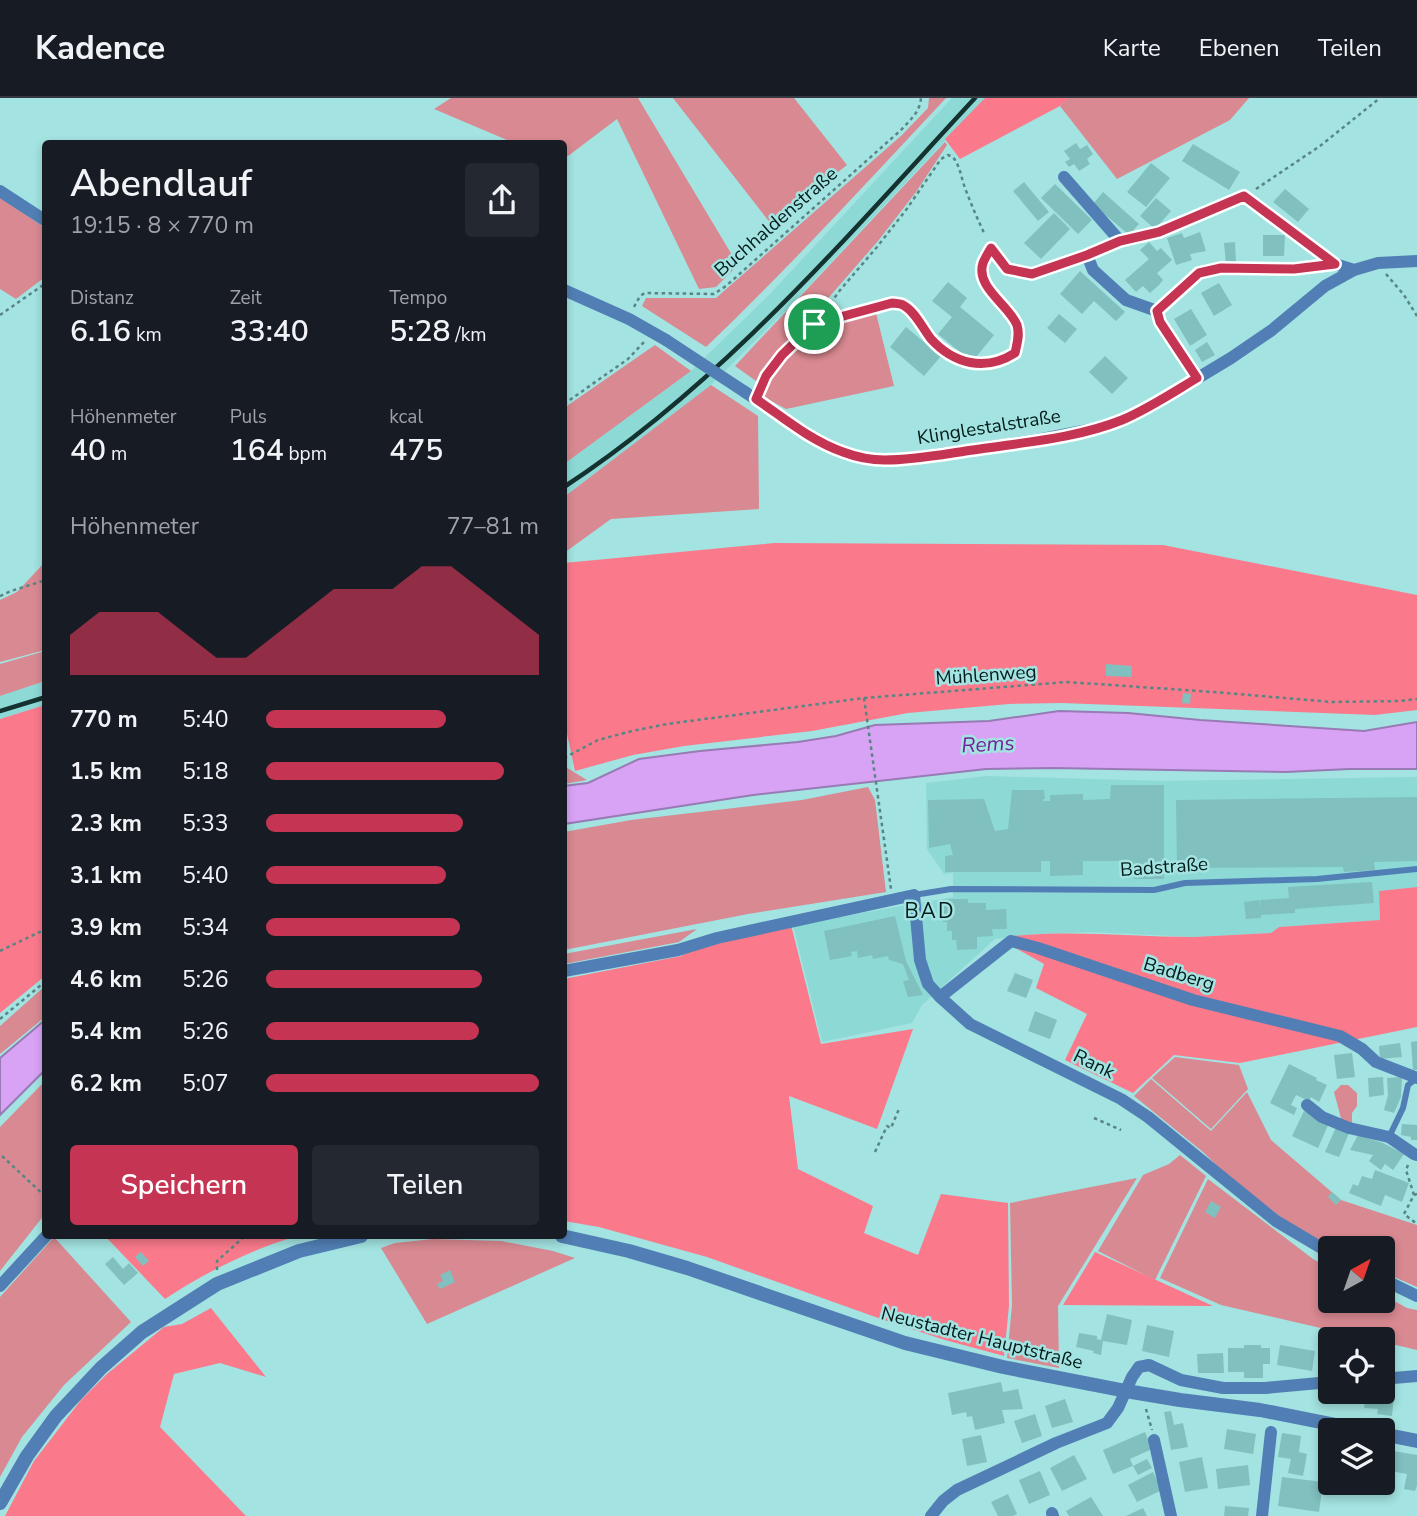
<!DOCTYPE html>
<html lang="de">
<head>
<meta charset="utf-8">
<style>
	body { margin:0; font-family:"Nunito Sans",sans-serif; background:#242831; color:#f1f3f6; height:100vh; display:flex; flex-direction:column; font-size:26px; white-space:nowrap }
	* { box-sizing:border-box; margin:0 }
	p { font-size:23px; color:#9ea1a6 }
	.icon { flex:none; width:38px; height:38px; fill:none; stroke:currentColor; stroke-width:2; stroke-linecap:round; stroke-linejoin:round }
	.map { position:relative; flex:1; overflow:hidden }
	.drawer { position:absolute; left:42px; top:42px; width:525px; height:1099px; display:flex; flex-direction:column; background:#171b24; border-radius:7px; box-shadow:0 4px 10px #0003 }
	.drawer>* { flex:none }
	.needle { width:46px; rotate:40deg }
	.buttons { position:absolute; left:1318px; top:1138px; display:grid; gap:14px }
	.buttons a { display:grid; place-items:center; width:77px; height:77px; border-radius:7px; background:#171b24; box-shadow:0 4px 10px #0003; font-size:35px }
	.pin { position:absolute; display:grid; place-items:center; width:60px; height:60px; color:#fff; margin:-30px; border:4px solid #fff; border-radius:50%; box-shadow:0 2px 7px #0007 }
	.round { display:grid; place-items:center; flex:none; width:74px; height:74px; border-radius:7px; background:#242831 }
	.headline { display:flex; align-items:center; justify-content:space-between; height:119px; padding:0 28px }
	h1 { font-size:38px; font-weight:600; line-height:52px }
	.stats { display:grid; grid-template-columns:repeat(3,1fr); gap:10px; height:119px; padding:7px 28px }
	.stats div { display:grid; align-content:center }
	.stats b { font-size:30px; font-weight:600 }
	.stats small { font-size:19px; font-weight:400 }
	.stats p { font-size:19px }
	.chart { height:196px; padding:14px 28px }
	.chart p { display:flex; justify-content:space-between }
	.chart svg { width:100%; height:126px; margin-top:7px; fill:#c53553; opacity:.7 }
	.primary-button { display:flex; gap:14px; margin-top:auto; padding:14px 28px }
	.primary-button a { flex:1; height:80px; border-radius:7px; background:#c53553; color:#fff; font-size:28px; font-weight:600; line-height:80px; text-align:center }
	.primary-button a+a { background:#242831; color:#f1f3f6 }
	ul { padding:0 28px; list-style:none; font-size:23px }
	li { display:grid; grid-template-columns:112px 84px 1fr; align-items:center; height:52px }
	li i { height:18px; border-radius:9px; background:#c53553 }
	header { display:flex; align-items:center; gap:42px; box-sizing:border-box; height:98px; padding:0 35px; background:#171b24; border-bottom:2px solid #363941 }
	header strong { font-size:33px }
	nav { display:flex; gap:38px; margin-inline-start:auto; font-size:24px }
	.map>svg:first-child { display:block }
</style>
</head>
<body>
<header>
<strong>Kadence</strong>
<nav><a>Karte</a><a>Ebenen</a><a>Teilen</a></nav>
</header>
<div class="map">
<svg width="1417" height="1418" viewBox="0 0 1417 1418">
	<rect width="100%" height="100%" fill="#a3e3e1"/>
	<g fill="#8dd9d6">
		<polygon points="952,0 985,0 786,212 711,287 564,399 564,366 691,273 770,196"/>
		<polygon points="45,583 45,607 0,621 0,598"/>
		<polygon points="987,678 1162,683 1417,679 1417,789 1379,793 1381,822 1279,829 1271,835 1194,839 1090,834 1037,836 995,841 922,907 912,925 822,944 793,827 953,799 953,775 944,776 927,751 926,685"/>
	</g>
	<g fill="#d98991">
		<polygon points="451,0 638,0 738,167 716,189 699,191 617,21 564,61 564,46 514,45 434,11"/>
		<polygon points="673,0 794,0 847,67 771,126"/>
		<path d="M929,0H946C867,84 790,169 706,249L642,208L646,200H716L902,37L928,10Z"/>
		<polygon points="1069,0 1249,0 1230,22 1117,81 1060,8"/>
		<polygon points="945,44 947,47 916,94 878,143 756,283 735,268"/>
		<polygon points="0,99 45,130 45,179 16,201 0,191"/>
		<path d="M875,211L894,288L786,311L762,298C766,272 799,238 821,227C837,219 858,216 875,211Z"/>
		<polygon points="655,247 691,273 564,366 564,310"/>
		<polygon points="711,287 758,318 759,411 611,421 564,455 564,399"/>
		<polygon points="45,464 45,552 0,564 0,502 17,494"/>
		<polygon points="45,553 45,583 0,598 0,566"/>
		<polygon points="564,668 587,682 564,686"/>
		<polygon points="868,689 875,702 886,794 748,816 564,852 564,734 631,722 802,702"/>
		<polygon points="697,831 679,844 564,866 564,856"/>
		<polygon points="45,888 45,919 0,956 0,928"/>
		<polygon points="1175,959 1239,967 1248,991 1211,1031 1152,980"/>
		<polygon points="1151,981 1211,1033 1247,994 1271,1042 1341,1102 1417,1127 1417,1189 1383,1174 1382,1150 1330,1150 1299,1133 1231,1081 1203,1054 1134,998"/>
		<polygon points="45,983 45,1116 0,1173 0,1029"/>
		<polygon points="1341,987 1348,987 1357,995 1357,1008 1352,1015 1352,1027 1342,1024 1334,994"/>
		<polygon points="1180,1057 1206,1078 1155,1182 1098,1153 1143,1077 1169,1066"/>
		<polygon points="1137,1080 1058,1208 1059,1270 1007,1260 1012,1207 1010,1105"/>
		<polygon points="1208,1081 1313,1161 1330,1170 1330,1202 1382,1202 1383,1197 1407,1210 1417,1212 1417,1252 1383,1244 1382,1241 1368,1241 1221,1207 1160,1180"/>
		<polygon points="54,1139 131,1224 64,1287 22,1339 0,1379 0,1199"/>
		<polygon points="433,1141 501,1143 553,1153 575,1160 427,1226 381,1150 395,1145"/>
	</g>
	<g fill="#fa7a8b">
		<polygon points="985,0 1069,0 1060,8 960,61 945,41"/>
		<polygon points="774,445 1163,447 1417,497 1417,612 1375,617 1062,605 1009,606 908,615 812,633 684,648 633,657 575,673 564,622 564,465"/>
		<polygon points="45,607 45,878 0,915 0,621"/>
		<path d="M1417,789V929L1240,965L1174,957L1133,995L1065,962L1087,916L1036,890L1044,866L1012,848L1014,838C1074,832 1134,839 1194,839C1220,838 1245,836 1271,835L1279,829L1380,822L1379,793Z"/>
		<polygon points="791,827 821,946 913,931 877,1031 789,998 798,1071 873,1108 864,1135 918,1157 941,1096 1008,1105 1009,1208 1004,1258 945,1242 881,1221 707,1159 599,1129 564,1123 564,881 681,858 716,839"/>
		<path d="M105,1138H297C250,1152 206,1174 165,1201Z"/>
		<polygon points="1095,1154 1213,1208 1063,1207"/>
		<polygon points="211,1210 266,1279 220,1265 174,1276 160,1329 246,1418 5,1418 34,1363 81,1302 107,1276 164,1229 182,1226"/>
	</g>
	<g fill="#d9a3f5" stroke="#987ab4" stroke-width="2">
		<polygon points="1059,613 1128,615 1200,622 1364,633 1417,624 1417,671 1349,671 1286,674 1053,670 986,671 753,697 564,726 564,688 588,685 639,661 700,653 798,644 836,638 875,627 989,623"/>
		<polygon points="45,922 45,972 0,1017 0,960"/>
	</g>
	<g fill="#80c0be">
		<polygon points="1076,45 1080,51 1087,47 1093,56 1087,61 1090,66 1079,73 1074,66 1069,69 1065,64 1070,61 1064,53"/>
		<polygon points="1193,46 1240,74 1229,92 1182,63"/>
		<polygon points="1151,65 1170,80 1146,109 1127,94"/>
		<polygon points="1024,84 1049,114 1038,123 1013,93"/>
		<polygon points="1055,86 1092,122 1078,136 1041,100"/>
		<polygon points="1285,91 1309,111 1298,124 1273,104"/>
		<polygon points="1103,94 1139,126 1129,137 1093,106"/>
		<polygon points="1156,100 1171,113 1155,131 1140,118"/>
		<polygon points="1054,115 1070,131 1041,161 1024,145"/>
		<polygon points="1200,134 1206,153 1190,156 1192,162 1176,167 1167,140 1182,135 1184,140"/>
		<polygon points="1263,137 1285,137 1284,158 1263,158"/>
		<polygon points="1149,144 1157,153 1161,150 1172,162 1157,175 1163,182 1159,187 1150,195 1143,188 1136,194 1125,182 1149,161 1140,152"/>
		<polygon points="1235,144 1236,164 1226,165 1224,145"/>
		<polygon points="1080,173 1125,214 1116,223 1094,203 1082,216 1060,196"/>
		<polygon points="948,184 967,200 960,209 994,237 972,264 938,236 952,219 932,203"/>
		<polygon points="1219,185 1232,207 1214,218 1201,195"/>
		<polygon points="1191,211 1207,237 1190,248 1174,221"/>
		<polygon points="1059,216 1077,231 1065,245 1047,230"/>
		<polygon points="906,229 941,258 924,278 890,249"/>
		<polygon points="1207,244 1215,257 1202,264 1195,252"/>
		<polygon points="1105,258 1128,280 1112,296 1089,274"/>
		<polygon points="1106,566 1132,568 1131,579 1106,578"/>
		<polygon points="1183,595 1191,596 1190,606 1182,605"/>
		<polygon points="1111,687 1164,687 1164,781 1134,781 1131,763 1083,763 1083,777 1050,778 1050,763 1041,763 1041,774 945,774 945,758 953,757 950,746 929,750 928,702 984,701 995,733 1008,731 1012,692 1044,692 1045,701 1043,701 1043,703 1050,703 1050,697 1083,696 1083,702 1110,701"/>
		<polygon points="1417,699 1417,763 1374,764 1375,772 1344,774 1343,769 1177,770 1176,702"/>
		<polygon points="1372,784 1374,805 1295,811 1295,815 1261,817 1261,820 1246,821 1244,804 1259,802 1261,810 1260,802 1289,800 1288,789"/>
		<polygon points="942,801 968,801 968,805 986,805 986,812 1006,811 1007,831 992,831 993,838 977,839 977,851 957,852 956,842 952,842 952,833 947,833 947,824 943,824"/>
		<polygon points="895,818 906,863 923,897 908,899 903,883 909,882 903,866 889,862 888,858 873,861 872,857 858,860 857,853 851,854 852,858 830,862 824,833"/>
		<polygon points="1015,875 1033,882 1026,900 1007,893"/>
		<polygon points="1035,913 1057,922 1050,941 1028,933"/>
		<polygon points="1417,943 1417,972 1413,972 1411,944"/>
		<polygon points="1400,945 1402,959 1380,961 1379,948"/>
		<polygon points="1352,955 1355,979 1337,981 1334,957"/>
		<polygon points="1289,966 1317,980 1316,982 1327,987 1319,1004 1311,999 1309,1003 1296,997 1291,1007 1297,1010 1294,1017 1270,1005"/>
		<polygon points="1383,979 1384,997 1369,999 1368,980"/>
		<polygon points="1402,979 1401,999 1394,1015 1384,1012 1388,997 1387,980"/>
		<polygon points="1304,1013 1329,1025 1318,1050 1292,1038"/>
		<polygon points="1402,1026 1417,1027 1417,1042 1411,1042 1411,1039 1401,1037"/>
		<polygon points="1336,1029 1349,1035 1339,1059 1325,1054"/>
		<polygon points="1358,1037 1383,1045 1404,1056 1393,1072 1385,1066 1381,1072 1369,1063 1373,1057 1350,1052"/>
		<polygon points="1375,1072 1409,1085 1402,1104 1385,1097 1381,1108 1349,1095 1353,1086 1358,1088 1362,1078 1372,1081"/>
		<polygon points="1332,1094 1341,1102 1336,1107 1328,1099"/>
		<polygon points="1211,1103 1221,1109 1215,1120 1205,1114"/>
		<polygon points="141,1154 149,1163 143,1168 135,1159"/>
		<polygon points="113,1159 123,1171 129,1165 138,1175 124,1187 105,1166"/>
		<polygon points="450,1172 455,1184 440,1191 437,1186 443,1183 440,1177"/>
		<polygon points="1107,1216 1132,1222 1127,1247 1103,1243 1101,1257 1093,1255 1094,1253 1076,1249 1079,1235 1097,1238 1097,1241 1101,1242"/>
		<polygon points="1147,1227 1174,1233 1169,1259 1142,1253"/>
		<polygon points="1330,1235 1352,1239 1352,1235 1360,1237 1359,1241 1330,1241 1330,1256 1326,1255"/>
		<polygon points="1382,1240 1387,1241 1384,1258 1382,1257"/>
		<polygon points="1244,1247 1261,1247 1261,1250 1270,1250 1270,1266 1263,1266 1263,1280 1244,1280 1244,1274 1228,1274 1228,1250 1244,1250"/>
		<polygon points="1280,1247 1315,1253 1312,1273 1277,1267"/>
		<polygon points="1223,1255 1224,1275 1198,1275 1197,1256"/>
		<polygon points="1001,1284 1003,1294 1018,1291 1023,1311 1002,1312 1005,1325 975,1332 972,1318 967,1319 966,1314 952,1317 948,1295"/>
		<polygon points="1366,1295 1394,1298 1392,1318 1377,1316 1378,1311 1364,1310"/>
		<polygon points="1065,1301 1073,1324 1052,1330 1045,1308"/>
		<polygon points="1171,1313 1174,1327 1183,1325 1188,1349 1171,1352 1164,1314"/>
		<polygon points="1035,1316 1042,1338 1022,1345 1014,1323"/>
		<polygon points="1227,1331 1256,1336 1253,1356 1224,1351"/>
		<polygon points="1145,1334 1152,1351 1130,1361 1133,1368 1113,1376 1103,1352"/>
		<polygon points="1282,1335 1301,1338 1299,1354 1307,1356 1303,1378 1288,1375 1291,1361 1278,1359"/>
		<polygon points="981,1337 987,1364 967,1368 962,1341"/>
		<polygon points="1327,1341 1330,1341 1330,1375 1321,1374"/>
		<polygon points="1393,1353 1417,1357 1417,1388 1415,1393 1404,1391 1407,1376 1390,1373"/>
		<polygon points="1074,1357 1087,1381 1062,1393 1050,1370"/>
		<polygon points="1202,1359 1208,1390 1185,1394 1179,1364"/>
		<polygon points="1147,1361 1152,1370 1138,1377 1133,1368"/>
		<polygon points="1248,1367 1250,1387 1218,1391 1216,1371"/>
		<polygon points="1040,1373 1050,1397 1029,1406 1019,1382"/>
		<polygon points="1153,1374 1162,1392 1137,1404 1128,1387"/>
		<polygon points="1382,1377 1390,1378 1389,1392 1373,1390 1374,1384 1382,1384"/>
		<polygon points="1282,1379 1323,1384 1319,1414 1278,1408"/>
		<polygon points="1008,1396 1017,1416 1013,1418 998,1418 991,1404"/>
		<polygon points="1091,1399 1103,1418 1069,1418 1066,1413"/>
		<polygon points="1225,1408 1249,1410 1248,1418 1224,1418"/>
		<polygon points="1143,1410 1147,1418 1126,1418"/>
	</g>
	<g fill="none" stroke-linecap="round" stroke-linejoin="round">
		<g stroke="#588685" stroke-width="2.5" stroke-dasharray="3.5 3.5" stroke-linecap="butt">
			<polyline points="1256,91 1320,48 1380,0"/>
			<polyline points="1386,176 1404,197 1417,218"/>
			<path d="M634,209L640,198L645,195L714,196L726,188L901,32C910,22 920,14 921,0"/>
			<polyline points="0,217 46,185"/>
			<polyline points="814,227 893,205 903,206 910,213 932,242 959,262 976,266 1004,261"/>
			<path d="M760,291L766,278L782,257L814,227L841,191L877,149L906,112L941,61L948,57L953,59C960,68 961,79 965,90C971,106 978,122 985,137"/>
			<polyline points="564,306 628,261 644,244"/>
			<polyline points="0,498 11,493 46,482"/>
			<polyline points="864,600 891,791"/>
			<polyline points="564,660 598,642 632,633 667,626 864,600 1067,584 1214,594 1332,604 1400,603 1417,601"/>
			<polyline points="0,853 46,831"/>
			<polyline points="0,921 46,883"/>
			<polyline points="1094,1020 1121,1032"/>
			<polyline points="875,1054 887,1028 891,1030 899,1011"/>
			<polyline points="2,1058 46,1099"/>
			<polyline points="1408,1067 1406,1072 1414,1097"/>
			<polyline points="1417,1096 1414,1097 1404,1116 1417,1126"/>
			<polyline points="217,1172 217,1163 245,1138"/>
			<polyline points="1146,1311 1152,1332"/>
		</g>
		<g stroke="#517fb5" stroke-width="6">
			<polyline points="914,797 951,791 1154,792 1185,785 1317,781 1417,771"/>
			<polyline points="1389,1039 1403,1010 1408,987 1417,980"/>
		</g>
		<g stroke="#517fb5" stroke-width="12">
			<polyline points="1064,79 1120,143"/>
			<polyline points="0,93 46,123"/>
			<polyline points="1087,157 1093,172 1126,202 1157,213 1199,175 1221,170 1294,171 1335,166"/>
			<polyline points="564,192 629,221 666,242"/>
			<polyline points="1157,213 1160,224 1197,280"/>
			<path d="M1015,255C1017,246 1020,237 1017,227C1009,207 975,189 983,165C985,160 988,155 991,150L1007,171L1032,176L1087,157L1120,143L1159,134L1244,98L1335,166L1354,172"/>
			<polyline points="745,294 822,346 843,354 863,360 882,362 906,361 1037,342 1093,331 1122,322 1153,307 1231,260 1272,232 1325,188 1354,172 1378,165 1417,163"/>
			<polyline points="564,873 678,852 717,840 914,797 920,862 928,886 940,899 970,926 1121,1001 1148,1019 1276,1123 1330,1155"/>
			<polyline points="940,899 1011,843 1038,850 1193,902 1340,938 1362,951 1376,964 1417,980"/>
			<polyline points="1307,1007 1322,1019 1349,1030 1389,1039 1414,1056 1417,1057"/>
			<polyline points="1382,1181 1417,1198"/>
			<polyline points="0,1188 46,1138"/>
			<polyline points="1382,1281 1417,1278"/>
			<polyline points="1154,1342 1171,1418"/>
			<polyline points="1052,1415 1053,1418"/>
			<polyline points="931,1418 943,1403 957,1392 1056,1345 1107,1325 1118,1310 1132,1279 1139,1269 1149,1267 1181,1282 1223,1290 1265,1290 1330,1284"/>
			<polyline points="1262,1418 1271,1334"/>
		</g>
		<g stroke="#517fb5" stroke-width="14">
			<polyline points="562,1138 629,1153 687,1170 905,1245 1003,1269 1126,1293 1180,1302 1260,1312 1361,1332"/>
			<polyline points="1382,1336 1417,1343"/>
			<polyline points="0,1405 27,1358 56,1318 101,1270 142,1234 217,1186 299,1153 361,1138"/>
		</g>
		<g stroke="#133230" stroke-width="4.5">
			<path d="M564,389C723,285 847,138 975,0"/>
			<polyline points="0,613 46,599"/>
		</g>
		<polyline stroke="#517fb5" stroke-width="12" points="666,242 745,294"/>
	</g>
	<g fill="none" stroke-linecap="round" stroke-linejoin="round">
		<defs>
			<path id="route" d="M1244,98L1335,166L1294,171L1221,170L1199,175L1157,213L1160,224L1197,280C1172,295 1148,311 1122,322C1077,340 1027,344 980,351C949,355 917,362 885,362C871,362 856,359 843,354C811,343 784,320 756,301L766,278L782,257L814,226L892,205C894,205 902,206 903,207C915,213 923,231 931,241C954,266 985,274 1015,255C1017,246 1020,237 1017,227C1009,207 975,189 983,165C985,160 988,155 991,150L1007,171L1032,176L1087,157L1120,143L1159,134Z"/>
		</defs>
		<use href="#route" stroke="#fff" stroke-width="14"/>
		<use href="#route" stroke="#c53553" stroke-width="9"/>
	</g>
	<g text-anchor="middle" dominant-baseline="central" stroke-width="5" stroke-linejoin="round" paint-order="stroke">
		<g font-size="19" fill="#021c1b" stroke="#a3e3e1">
			<text transform="translate(776 124) rotate(-41)">Buchhaldenstraße</text>
			<text transform="translate(989 329) rotate(-9)">Klinglestalstraße</text>
			<text transform="translate(986 577) rotate(-4)">Mühlenweg</text>
			<text transform="translate(1164 769) rotate(-4)">Badstraße</text>
			<text transform="translate(1179 876) rotate(17)">Badberg</text>
			<text transform="translate(1094 966) rotate(26)">Rank</text>
			<text transform="translate(982 1240) rotate(14)">Neustadter Hauptstraße</text>
		</g>
		<g font-size="21" font-style="italic" fill="#762199" stroke="#a3e3e1">
			<text transform="translate(988 646) rotate(-3)">Rems</text>
		</g>
		<g font-size="21" letter-spacing="2" fill="#021c1b" stroke="#a3e3e1">
			<text x="930" y="813">BAD</text>
		</g>
	</g>
</svg>
<div class="buttons">
<a><svg class="needle" viewBox="-14 -14 28 28"><path d="M0-13l5 13h-10z" fill="#e53935"/><path d="M0 13l5-13h-10z" fill="#9ea1a6"/></svg></a>
<a><svg class="icon" aria-label="locate" viewBox="0 0 24 24"><circle cx="12" cy="12" r="6"/><path d="M12 2v4M12 18v4M2 12h4M18 12h4"/></svg></a>
<a><svg class="icon" aria-label="layers" viewBox="0 0 24 24"><path d="M12 4l9 5-9 5-9-5zM3 14l9 5 9-5"/></svg></a>
</div>
<div class="pin" style="left:814px;top:226px;background:#1e9e55"><svg class="icon" aria-label="arrive" viewBox="0 0 24 24"><path d="M6 21V4h12l-3 4 3 4H6"/></svg></div>
<section class="drawer">
<div class="headline"><div><h1>Abendlauf</h1><p>19:15 · 8 × 770 m</p></div><a class="round"><svg class="icon" aria-label="share" viewBox="0 0 24 24"><path d="M12 15V3M7 8l5-5 5 5M5 13v7h14v-7"/></svg></a></div>
<div class="stats">
<div><p>Distanz</p><b>6.16<small> km</small></b></div>
<div><p>Zeit</p><b>33:40</b></div>
<div><p>Tempo</p><b>5:28<small> /km</small></b></div>
</div>
<div class="stats">
<div><p>Höhenmeter</p><b>40<small> m</small></b></div>
<div><p>Puls</p><b>164<small> bpm</small></b></div>
<div><p>kcal</p><b>475</b></div>
</div>
<div class="chart"><p><span>Höhenmeter</span>77–81 m</p>
<svg viewBox="0 0 160 44" preserveAspectRatio="none"><path d="M0 44V30L10 22L20 22L30 22L40 30L50 38L60 38L70 30L80 22L90 14L100 14L110 14L120 6L130 6L140 14L150 22L160 30V44z"/></svg>
</div>
<ul>
<li><b>770 m</b>5:40<i style="width:66%"></i></li>
<li><b>1.5 km</b>5:18<i style="width:87%"></i></li>
<li><b>2.3 km</b>5:33<i style="width:72%"></i></li>
<li><b>3.1 km</b>5:40<i style="width:66%"></i></li>
<li><b>3.9 km</b>5:34<i style="width:71%"></i></li>
<li><b>4.6 km</b>5:26<i style="width:79%"></i></li>
<li><b>5.4 km</b>5:26<i style="width:78%"></i></li>
<li><b>6.2 km</b>5:07<i style="width:100%"></i></li>
</ul>
<div class="primary-button"><a>Speichern</a><a>Teilen</a></div>
</section>
</div>
</body>
</html>
